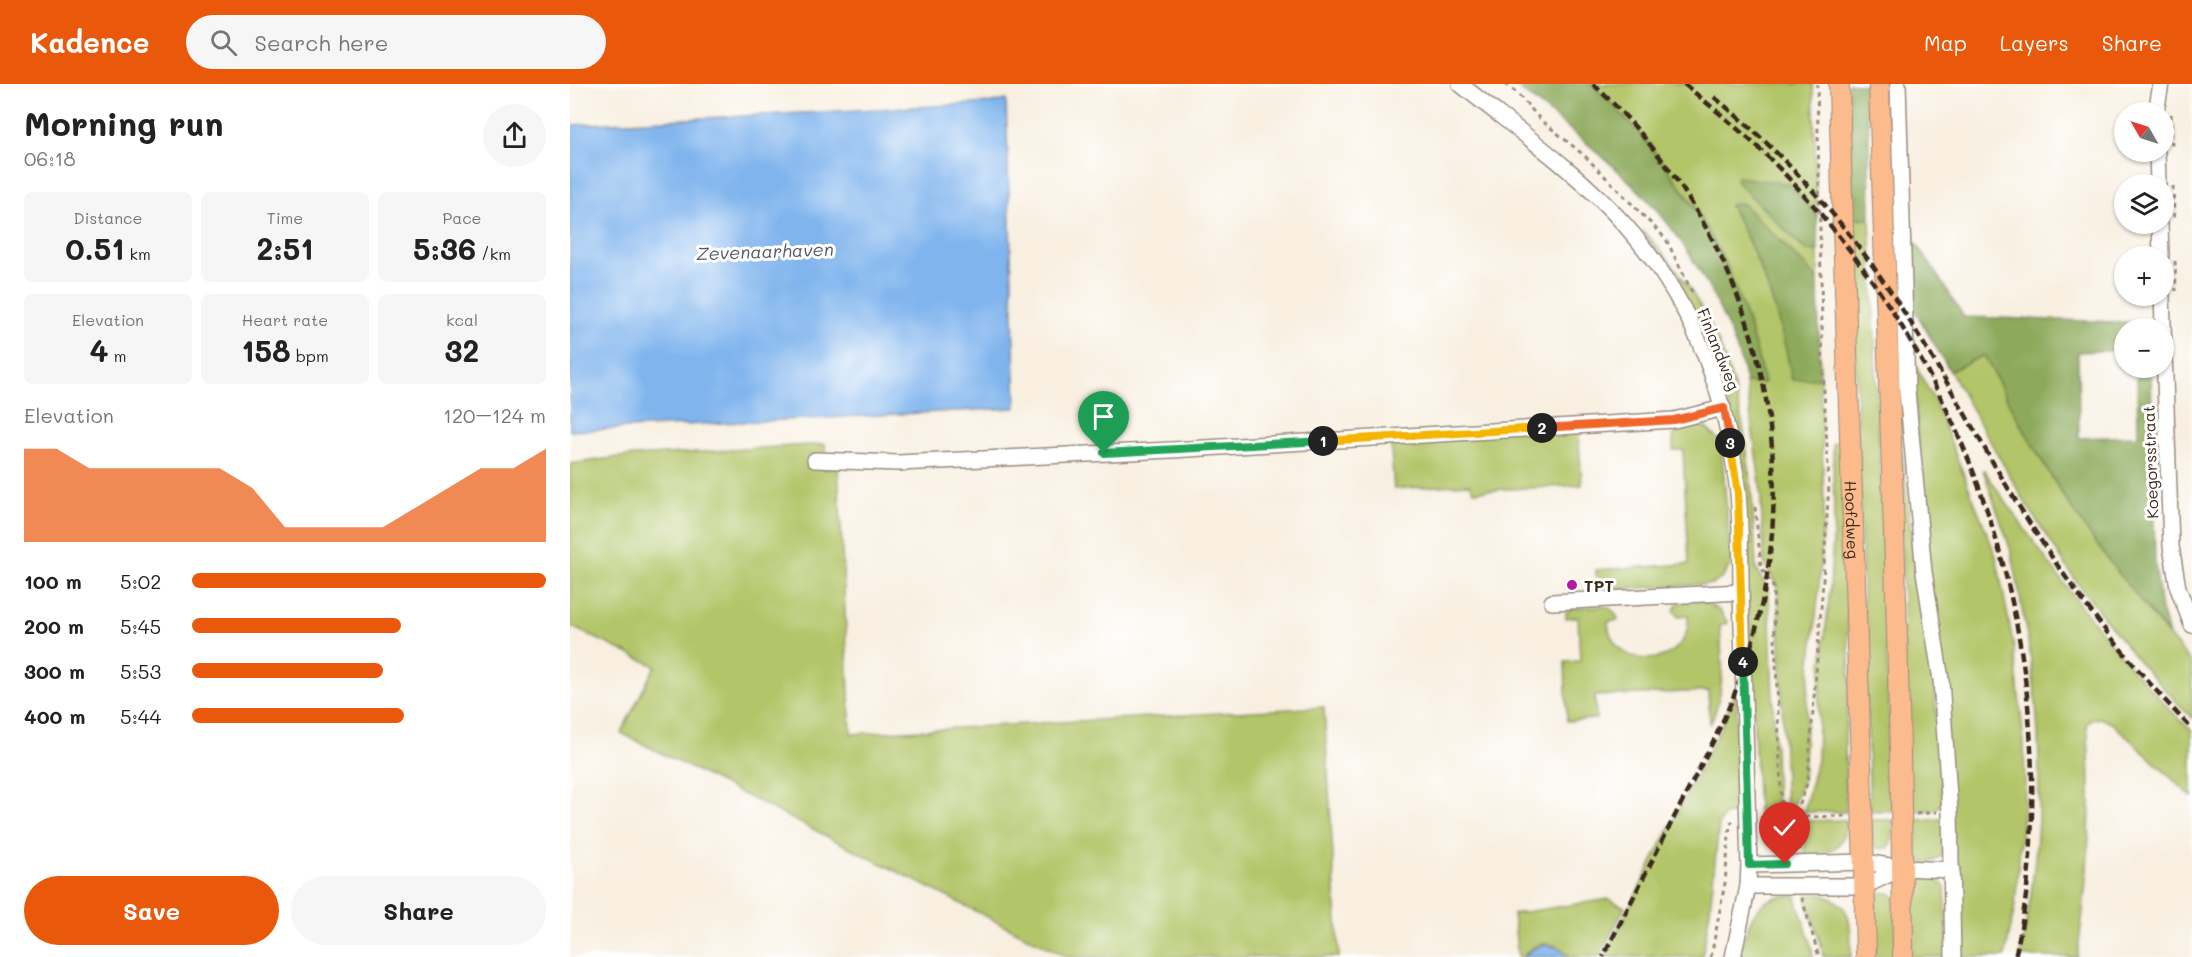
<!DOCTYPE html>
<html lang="en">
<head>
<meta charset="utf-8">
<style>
	body { margin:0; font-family:Mali,sans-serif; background:#f6f6f6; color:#222; height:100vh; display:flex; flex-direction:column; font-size:22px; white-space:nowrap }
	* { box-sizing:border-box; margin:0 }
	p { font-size:20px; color:#767676 }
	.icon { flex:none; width:33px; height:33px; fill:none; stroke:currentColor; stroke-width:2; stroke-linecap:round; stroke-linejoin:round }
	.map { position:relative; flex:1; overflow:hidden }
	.panel { display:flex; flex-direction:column; background:#fff; width:570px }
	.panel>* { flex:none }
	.needle { width:39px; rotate:309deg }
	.buttons { position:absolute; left:1544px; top:18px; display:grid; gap:12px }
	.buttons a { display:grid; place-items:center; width:60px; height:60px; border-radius:50%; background:#fff; box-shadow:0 2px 4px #0004; font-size:30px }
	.pin { position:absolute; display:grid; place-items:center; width:51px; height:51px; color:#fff; margin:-62px -26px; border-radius:50% 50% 50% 0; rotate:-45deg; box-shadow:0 0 6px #0007 }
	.pin .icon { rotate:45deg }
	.km { position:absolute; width:30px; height:30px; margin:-15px; border-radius:50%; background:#222; color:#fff; font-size:16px; line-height:30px; text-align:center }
	.round { display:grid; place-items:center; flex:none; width:63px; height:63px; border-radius:32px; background:#f6f6f6 }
	.head { display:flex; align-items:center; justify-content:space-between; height:102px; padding:0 24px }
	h1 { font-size:33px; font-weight:700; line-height:45px }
	.metrics { display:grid; grid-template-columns:repeat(3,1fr); gap:9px; height:102px; padding:6px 24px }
	.metrics div { display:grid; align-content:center; border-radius:9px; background:#f6f6f6; text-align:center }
	.metrics b { font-size:30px; font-weight:700 }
	.metrics small { font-size:16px; font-weight:400 }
	.metrics p { font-size:16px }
	.chart { height:168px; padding:12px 24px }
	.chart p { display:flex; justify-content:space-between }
	.chart svg { width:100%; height:108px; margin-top:6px; fill:#ea580c; opacity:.7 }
	.action { display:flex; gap:12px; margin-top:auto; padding:12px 24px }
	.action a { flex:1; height:69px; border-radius:36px; background:#ea580c; color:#fff; font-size:24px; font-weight:700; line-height:69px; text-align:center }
	.action a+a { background:#f6f6f6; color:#222 }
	ul { padding:0 24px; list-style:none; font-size:20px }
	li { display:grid; grid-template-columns:96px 72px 1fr; align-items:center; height:45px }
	li i { height:15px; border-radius:8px; background:#ea580c }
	header { display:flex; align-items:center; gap:36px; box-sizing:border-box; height:84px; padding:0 30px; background:#ea580c; color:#fff }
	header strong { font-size:28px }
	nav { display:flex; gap:33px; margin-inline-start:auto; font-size:21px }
	.search { width:420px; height:54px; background:#f6f6f6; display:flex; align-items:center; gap:15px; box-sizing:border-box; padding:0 21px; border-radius:33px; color:#767676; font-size:22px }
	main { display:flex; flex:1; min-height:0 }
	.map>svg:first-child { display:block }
</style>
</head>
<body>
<header>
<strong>Kadence</strong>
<div class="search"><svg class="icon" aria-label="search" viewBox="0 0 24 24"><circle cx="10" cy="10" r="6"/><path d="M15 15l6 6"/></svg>Search here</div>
<nav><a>Map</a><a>Layers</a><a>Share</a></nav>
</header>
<main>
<section class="panel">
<div class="head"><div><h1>Morning run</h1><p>06:18</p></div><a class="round"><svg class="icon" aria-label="share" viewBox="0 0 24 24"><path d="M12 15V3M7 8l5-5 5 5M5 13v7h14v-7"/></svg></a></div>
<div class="metrics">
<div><p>Distance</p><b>0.51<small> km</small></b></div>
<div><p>Time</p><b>2:51</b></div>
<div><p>Pace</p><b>5:36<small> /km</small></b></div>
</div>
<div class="metrics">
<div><p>Elevation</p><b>4<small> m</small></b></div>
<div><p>Heart rate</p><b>158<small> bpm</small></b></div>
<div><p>kcal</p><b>32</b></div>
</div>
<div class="chart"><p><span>Elevation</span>120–124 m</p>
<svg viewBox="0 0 160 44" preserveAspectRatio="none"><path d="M0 44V6L10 6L20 14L30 14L40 14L50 14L60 14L70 22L80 38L90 38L100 38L110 38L120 30L130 22L140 14L150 14L160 6V44z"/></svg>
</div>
<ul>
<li><b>100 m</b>5:02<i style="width:100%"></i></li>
<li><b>200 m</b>5:45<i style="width:59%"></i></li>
<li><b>300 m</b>5:53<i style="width:54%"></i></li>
<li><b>400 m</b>5:44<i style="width:60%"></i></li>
</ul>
<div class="action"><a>Save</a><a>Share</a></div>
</section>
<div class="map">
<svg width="1622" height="873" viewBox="0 0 1622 873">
	<rect width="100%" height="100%" fill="#fff"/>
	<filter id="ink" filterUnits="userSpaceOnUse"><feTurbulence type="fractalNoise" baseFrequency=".0167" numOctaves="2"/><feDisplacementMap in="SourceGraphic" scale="12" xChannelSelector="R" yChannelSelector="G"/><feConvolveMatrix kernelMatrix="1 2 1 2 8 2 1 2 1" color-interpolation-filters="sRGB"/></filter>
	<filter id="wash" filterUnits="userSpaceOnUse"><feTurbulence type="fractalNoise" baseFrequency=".008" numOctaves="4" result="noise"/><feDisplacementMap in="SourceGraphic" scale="24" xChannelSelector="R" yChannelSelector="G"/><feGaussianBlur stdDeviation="1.35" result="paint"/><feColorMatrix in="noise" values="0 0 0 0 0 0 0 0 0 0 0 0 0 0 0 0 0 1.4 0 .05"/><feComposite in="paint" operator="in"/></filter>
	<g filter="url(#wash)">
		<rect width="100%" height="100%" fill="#f8efe0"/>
		<g fill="#b2c568" stroke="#767843" stroke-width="1.5">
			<path d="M1021,0H1243L1247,132L1220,100L1236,167H1248V195L1172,119L1160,122C1190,175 1212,235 1222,295L1250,294L1254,420L1249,505L1238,603L1233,697L1220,728L1216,725L1208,509C1205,492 1197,490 1194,477L1190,399L1176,299H1193L1158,184L1124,121L1076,56Z"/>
			<polygon points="1281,134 1300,135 1323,727 1300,727"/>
			<path d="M1072,146C1171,247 1180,350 1186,485C1190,494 1197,500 1199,510L1207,725L1204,729H1188C1183,631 1180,532 1172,434C1168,388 1166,343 1153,299C1135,244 1106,193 1072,146Z"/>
			<path d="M1414,271C1433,306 1450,342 1472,376C1517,448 1566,515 1622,579V634L1569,578L1508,500L1456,420L1380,287Z"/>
			<polygon points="1342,275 1364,316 1426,472 1444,564 1454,660 1455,704 1445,821 1435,873 1389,873"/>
			<path d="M1129,341L1135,343L1151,358L1161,480L1152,494L1143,500L1027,506L1026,486L1119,480L1113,366H1103C1102,344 1108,342 1129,341Z"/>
			<polygon points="1008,343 1012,401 904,407 900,400 824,405 820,355"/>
			<polygon points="1271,358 1280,597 1275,652 1276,728 1234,728 1247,676 1249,609 1260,505 1264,438 1263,359"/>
			<polygon points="255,360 258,382 268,383 281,650 754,623 769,873 497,873 51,649 85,582 0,542 0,380 49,373"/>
			<polygon points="1332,367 1341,450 1363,583 1373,719 1365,726 1338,727 1330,402"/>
			<path d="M1413,385C1476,477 1541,570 1622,647V713L1543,640L1531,634L1521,636L1517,641C1524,718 1518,797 1507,873H1450C1474,758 1476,641 1452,525C1449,506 1446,486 1441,467C1432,440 1422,413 1413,385Z"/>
			<path d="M1133,517L1149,526L1158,539L1150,542C1152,576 1156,608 1140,640L1138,607L1025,612L1026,635L997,637L995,578L1010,577L1008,533L996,534V528L1002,524L1034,522C1042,524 1046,528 1048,536L1038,538C1042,591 1122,585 1118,532L1108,533L1104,526L1108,519Z"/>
			<polygon points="1167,605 1166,729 1154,731 1149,740 1140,826 1132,873 1034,873 1150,645"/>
			<path d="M1374,735L1375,768C1366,779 1352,783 1341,773L1338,736Z"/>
			<path d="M1276,736C1275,765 1261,770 1235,773L1234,737Z"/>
			<polygon points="1301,736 1324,736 1322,759 1319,763 1309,765 1303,759"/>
			<path d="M1219,737L1224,746L1225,772C1206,770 1189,758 1188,738Z"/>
			<path d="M1353,793C1362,793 1370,795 1375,804L1378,873H1341V806L1343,798Z"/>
			<polygon points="1312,808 1322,810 1326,815 1326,873 1305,873 1305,816 1307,811"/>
			<path d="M1250,810C1285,820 1280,842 1281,873H1253C1251,851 1239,833 1236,811Z"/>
			<path d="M1212,812H1226C1230,833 1241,851 1243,873H1170C1176,846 1181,817 1212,812Z"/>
			<path d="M1039,815L1055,823L1029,873H1001C986,857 967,854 953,873H948L943,830Z"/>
		</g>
		<g fill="#8daa5c" stroke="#646a3d" stroke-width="1.5">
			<path d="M943,0H1021C1110,83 1169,179 1194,299H1176C1172,274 1161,249 1150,226C1129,181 1100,137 1065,103C1027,65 984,33 943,0Z"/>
			<polygon points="1278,0 1298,0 1300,135 1281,134"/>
			<polygon points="1167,93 1220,100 1247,132 1248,167 1236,167 1166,97"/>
			<path d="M1172,119L1248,195L1250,294L1222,296C1212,235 1190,175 1160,121Z"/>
			<path d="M1337,149L1351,166L1394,233L1580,239L1581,244H1554V266L1508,268L1509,354L1568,352L1567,291H1581L1585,480L1591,526L1599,551C1551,495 1506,436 1469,372C1450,339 1432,305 1414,271L1380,287L1341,220Z"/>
		</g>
		<g fill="#7fb4ed" stroke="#5d6f86" stroke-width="1.5">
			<polygon points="436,16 446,324 0,347 0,41 422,19"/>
			<polygon points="973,861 987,863 998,873 954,873 961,866"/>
		</g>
	</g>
	<g filter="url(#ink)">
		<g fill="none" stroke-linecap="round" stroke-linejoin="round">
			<defs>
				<g id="minor">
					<path d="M890,0C946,45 1007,87 1055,141C1122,216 1157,310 1168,409C1172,452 1170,497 1172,541C1174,621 1176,701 1179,781L1178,802L1163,873"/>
					<polyline points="1328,0 1337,307 1354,488 1371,596 1380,728 1383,873"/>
					<polyline points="1586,28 1591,0"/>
					<polyline points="1587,68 1588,100"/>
					<polyline points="1590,140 1591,172"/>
					<polyline points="1592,212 1601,462 1608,504 1622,541"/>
					<polyline points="245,376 328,379 602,366 1104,336 1153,324"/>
					<polyline points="982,518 1171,508"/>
					<polyline points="1179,781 1294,778 1332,784 1382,786"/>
					<polyline points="1178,802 1295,802 1332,784"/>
				</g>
				<g id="major">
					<path id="s1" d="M1269,0C1276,291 1290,582 1296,873"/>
					<path d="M1309,0C1318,291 1331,582 1333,873"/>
				</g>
			</defs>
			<use href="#minor" stroke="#9a8c7f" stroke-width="18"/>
			<use href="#major" stroke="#9a8c7f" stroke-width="22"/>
			<g stroke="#9a8c7f" stroke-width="3" stroke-dasharray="4.5 4.5" stroke-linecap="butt">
				<polyline points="935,0 946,8 970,35 1015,72 1096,155 1122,208"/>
				<polyline points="1601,30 1602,63"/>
				<polyline points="1603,102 1604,135"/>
				<polyline points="1605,177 1606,207"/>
				<polyline points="1135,233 1150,262 1154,279"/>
				<polyline points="1185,423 1191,483 1203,502 1212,733"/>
				<polyline points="1346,730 1367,728"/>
				<polyline points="1190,734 1277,732"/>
				<polyline points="1230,766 1230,720 1237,699 1239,678 1252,512 1259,400 1253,289 1247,0"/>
				<polyline points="1232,814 1249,873"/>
				<polyline points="1141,873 1155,799 1160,740 1163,737"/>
			</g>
			<use href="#minor" stroke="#fff" stroke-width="15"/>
			<use href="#major" stroke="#fbbb8d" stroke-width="20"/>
			<g stroke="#3b2a1e" stroke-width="4.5" stroke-dasharray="9 4.5" stroke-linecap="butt">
				<path d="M1023,0C1186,150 1246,377 1173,587C1158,631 1136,672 1114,714C1087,767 1060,820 1033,873"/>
				<path d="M1114,0C1142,23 1170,46 1196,71C1351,224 1446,429 1460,647C1465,722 1462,799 1445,873"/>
				<path d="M1144,13C1211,67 1270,132 1318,204C1372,283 1414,369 1466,449C1511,519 1564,585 1622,645"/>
			</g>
		</g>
	</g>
	<g fill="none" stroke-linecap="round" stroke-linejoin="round" filter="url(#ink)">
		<defs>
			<polyline id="split-1" points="534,369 753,357"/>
			<polyline id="split-2" points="753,357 972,344"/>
			<polyline id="split-3" points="972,344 1104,336 1154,324 1160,359"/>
			<polyline id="split-4" points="1160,359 1168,410 1173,578"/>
			<polyline id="split-5" points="1173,578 1179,781 1215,780"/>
		</defs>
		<use href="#split-1" stroke="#fff" stroke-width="12"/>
		<use href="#split-2" stroke="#fff" stroke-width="12"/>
		<use href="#split-3" stroke="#fff" stroke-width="12"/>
		<use href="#split-4" stroke="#fff" stroke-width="12"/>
		<use href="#split-5" stroke="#fff" stroke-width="12"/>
		<use href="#split-1" stroke="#22a559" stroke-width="8"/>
		<use href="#split-2" stroke="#f5b400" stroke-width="8"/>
		<use href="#split-3" stroke="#f0652b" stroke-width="8"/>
		<use href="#split-4" stroke="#f5b400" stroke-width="8"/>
		<use href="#split-5" stroke="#22a559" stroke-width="8"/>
	</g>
	<circle fill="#b5179e" stroke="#fff" stroke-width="2" cx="1002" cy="501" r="6"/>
	<g text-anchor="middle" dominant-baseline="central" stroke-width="6" stroke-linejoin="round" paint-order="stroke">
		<g font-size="16" fill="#3b2a1e" stroke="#fff">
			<text transform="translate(1149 265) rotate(68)">Finlandweg</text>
			<text transform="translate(1580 378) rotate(-92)">Koegorsstraat</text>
			<text stroke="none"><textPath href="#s1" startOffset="436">Hoofdweg</textPath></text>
		</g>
		<g font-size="16" font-weight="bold" fill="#3b2a1e" stroke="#fff" text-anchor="start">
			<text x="1014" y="501">TPT</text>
		</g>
		<g font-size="18" font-style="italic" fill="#535a66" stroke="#fff">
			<text transform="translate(195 167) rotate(-2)">Zevenaarhaven</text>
		</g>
	</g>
</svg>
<div class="buttons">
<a><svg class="needle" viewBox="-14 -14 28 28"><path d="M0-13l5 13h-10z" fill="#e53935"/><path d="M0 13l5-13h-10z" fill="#767676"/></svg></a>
<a><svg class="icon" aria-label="layers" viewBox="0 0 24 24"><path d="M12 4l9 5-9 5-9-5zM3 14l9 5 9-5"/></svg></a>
<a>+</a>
<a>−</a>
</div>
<div class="pin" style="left:534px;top:369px;background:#1e9e55"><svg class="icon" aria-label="arrive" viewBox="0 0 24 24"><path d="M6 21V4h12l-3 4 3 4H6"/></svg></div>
<div class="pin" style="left:1215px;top:780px;background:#d93025"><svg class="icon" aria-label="check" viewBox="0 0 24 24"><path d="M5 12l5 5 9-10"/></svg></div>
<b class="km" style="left:753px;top:357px">1</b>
<b class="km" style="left:972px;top:344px">2</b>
<b class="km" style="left:1160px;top:359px">3</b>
<b class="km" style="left:1173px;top:578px">4</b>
</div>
</main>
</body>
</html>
